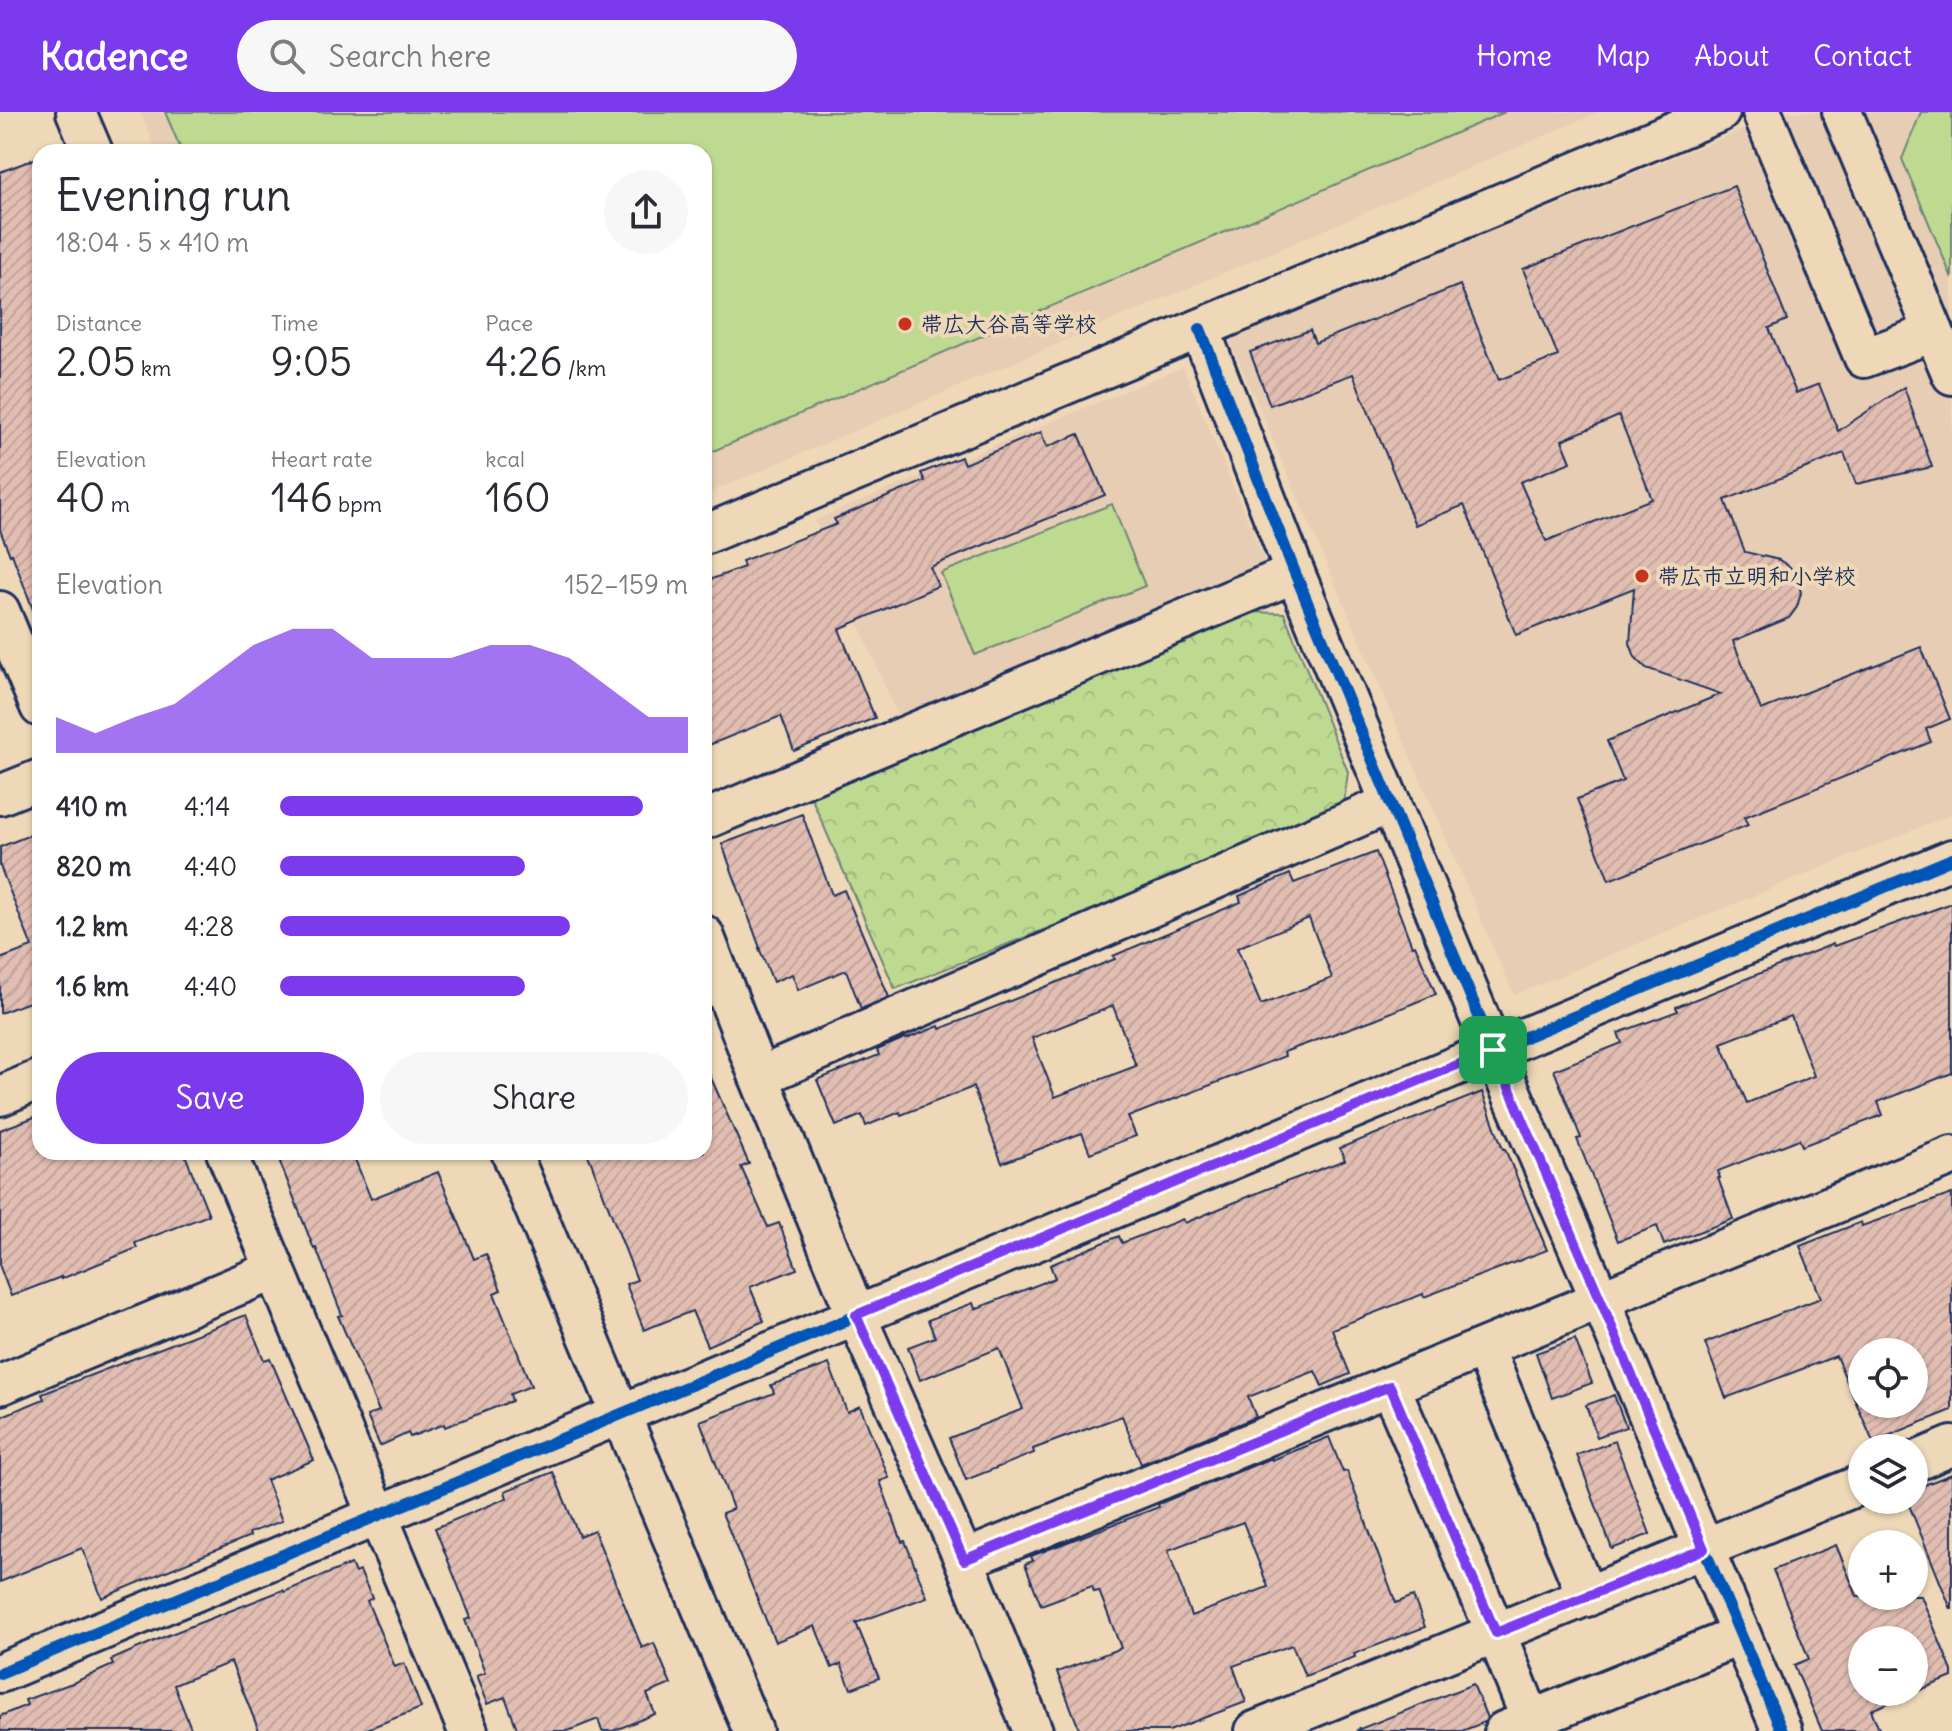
<!DOCTYPE html>
<html lang="en">
<head>
<meta charset="utf-8">
<style>
	body { margin:0; font-family:Delius,"Klee One",sans-serif; background:#f7f7f7; color:#2b2b33; height:100vh; display:flex; flex-direction:column; font-size:30px; white-space:nowrap }
	* { box-sizing:border-box; margin:0 }
	p { font-size:26px; color:#7c7c81 }
	.icon { flex:none; width:44px; height:44px; fill:none; stroke:currentColor; stroke-width:2; stroke-linecap:round; stroke-linejoin:round }
	.map { position:relative; flex:1; overflow:hidden }
	.sheet { position:absolute; left:32px; top:32px; width:680px; height:1016px; display:flex; flex-direction:column; background:#fff; border-radius:24px; box-shadow:0 2px 6px #0004 }
	.sheet>* { flex:none }
	.controls { position:absolute; left:1848px; top:1226px; display:grid; gap:16px }
	.controls a { display:grid; place-items:center; width:80px; height:80px; border-radius:50%; background:#fff; box-shadow:0 2px 6px #0004; font-size:40px }
	.pin { position:absolute; display:grid; place-items:center; width:68px; height:68px; color:#fff; margin:-34px; border-radius:16px; box-shadow:0 4px 12px #0006 }
	.round { display:grid; place-items:center; flex:none; width:84px; height:84px; border-radius:42px; background:#f7f7f7 }
	.head { display:flex; align-items:center; justify-content:space-between; height:136px; padding:0 24px }
	h1 { font-size:44px; font-weight:600; line-height:60px }
	.stats { display:grid; grid-template-columns:repeat(3,1fr); gap:12px; height:136px; padding:8px 24px }
	.stats div { display:grid; align-content:center }
	.stats b { font-size:40px; font-weight:600 }
	.stats small { font-size:22px; font-weight:400 }
	.stats p { font-size:22px }
	.chart { height:224px; padding:16px 24px }
	.chart p { display:flex; justify-content:space-between }
	.chart svg { width:100%; height:144px; margin-top:8px; fill:#7c3aed; opacity:.7 }
	.cta { display:flex; gap:16px; margin-top:auto; padding:16px 24px }
	.cta a { flex:1; height:92px; border-radius:48px; background:#7c3aed; color:#fff; font-size:32px; font-weight:600; line-height:92px; text-align:center }
	.cta a+a { background:#f7f7f7; color:#2b2b33 }
	ul { padding:0 24px; list-style:none; font-size:26px }
	li { display:grid; grid-template-columns:128px 96px 1fr; align-items:center; height:60px }
	li i { height:20px; border-radius:10px; background:#7c3aed }
	header { display:flex; align-items:center; gap:48px; box-sizing:border-box; height:112px; padding:0 40px; background:#7c3aed; color:#fff }
	header strong { font-size:38px }
	nav { display:flex; gap:44px; margin-inline-start:auto; font-size:28px }
	.search { width:560px; height:72px; background:#f7f7f7; display:flex; align-items:center; gap:20px; box-sizing:border-box; padding:0 28px; border-radius:44px; color:#7c7c81; font-size:30px }
	.map>svg:first-child { display:block }
</style>
</head>
<body>
<header>
<strong>Kadence</strong>
<div class="search"><svg class="icon" aria-label="search" viewBox="0 0 24 24"><circle cx="10" cy="10" r="6"/><path d="M15 15l6 6"/></svg>Search here</div>
<nav><a>Home</a><a>Map</a><a>About</a><a>Contact</a></nav>
</header>
<div class="map">
<svg width="1952" height="1619" viewBox="0 0 1952 1619">
	<defs>
		<pattern id="forest-crowns" width="20" height="18" patternUnits="userSpaceOnUse" patternTransform="scale(2)"><rect width="20" height="18" fill="#beda91"/><path d="M2 6a3 3 0 1 1 6 0M12 15a3 3 0 1 1 6 0" fill="none" stroke="#a3bb7f"/></pattern>
		<pattern id="building-hatch" width="6" height="6" patternUnits="userSpaceOnUse" patternTransform="scale(2)"><rect width="6" height="6" fill="#e2bdb1"/><path d="M-1 1l2-2M0 6l6-6M5 7l2-2" fill="none" stroke="#c1a39b"/></pattern>
	</defs>
	<rect width="100%" height="100%" fill="#efd8b7"/>
	<filter id="ink" filterUnits="userSpaceOnUse"><feTurbulence type="fractalNoise" baseFrequency=".0125" numOctaves="2"/><feDisplacementMap in="SourceGraphic" scale="16" xChannelSelector="R" yChannelSelector="G"/><feConvolveMatrix kernelMatrix="1 2 1 2 8 2 1 2 1" color-interpolation-filters="sRGB"/></filter>
	<g filter="url(#ink)">
		<g fill="#e7cdb3">
			<polygon points="140,0 1600,0 704,383 704,40 157,40"/>
			<polygon points="1786,0 1952,0 1952,702 1514,883 1229,227"/>
			<polygon points="1183,255 1265,450 897,603 815,408"/>
		</g>
		<polygon fill="url(#forest-crowns)" stroke="#6c8478" stroke-width="2" points="1246,500 1284,501 1348,660 1343,698 895,877 808,678"/>
		<g fill="#beda91" stroke="#6c8478" stroke-width="2">
			<polygon points="165,0 1505,0 704,343 704,40 182,40"/>
			<polygon points="1921,0 1952,0 1952,166 1902,47"/>
			<polygon points="1112,392 1145,474 975,543 941,461"/>
		</g>
		<g fill="url(#building-hatch)" stroke="#1b2f5e" stroke-width="2" fill-rule="evenodd">
			<polygon points="40,45 40,507 37,508 12,442 10,443 0,418 0,60"/>
			<path d="M1734,74L1787,208L1769,216L1796,281L1819,272L1838,319L1904,275L1932,355L1856,372L1844,341L1725,388L1745,440L1779,448L1790,455L1798,467L1801,481L1797,495L1789,506L1733,529L1761,598L1921,535L1950,607L1926,617L1931,630L1744,705L1748,713L1609,768L1577,687L1623,669L1607,629L1721,582L1646,556L1635,545L1630,531L1634,476L1516,523L1464,393L1415,413L1353,262L1270,293L1250,240L1310,218L1315,231L1460,173L1499,268L1558,244L1523,157ZM1619,304L1652,387L1546,429L1520,370L1571,350L1562,328Z"/>
			<polygon points="1041,320 1047,335 1079,322 1105,383 930,455 938,474 839,517 875,606 794,639 781,604 704,635 704,470 744,455 742,449 837,412 834,407 925,369 921,361 961,345 964,352"/>
			<polygon points="802,702 832,783 844,778 889,885 861,897 846,858 798,878 792,862 773,870 759,836 760,836 722,732"/>
			<polygon points="40,719 40,886 0,901 0,847 32,835 0,754 0,735"/>
			<path d="M1376,740L1412,834L1415,833L1436,882L1375,907L1284,940L1285,944L1128,1005L1136,1024L1090,1041L1082,1021L1002,1051L973,975L901,1003L900,1000L866,1014L862,1003L836,1014L817,968L879,943L877,938L905,926L906,927L939,914L940,917L1115,847L1113,844L1241,790L1239,784L1290,762L1294,771ZM1309,806L1332,866L1261,893L1237,836ZM1113,894L1136,954L1055,985L1032,926Z"/>
			<path d="M1952,791V961L1878,990L1883,1003L1802,1034L1799,1027L1718,1059L1720,1066H1718L1733,1107L1664,1133L1657,1114L1618,1129L1577,1027L1581,1026L1554,958L1622,931L1618,921L1678,899L1676,895L1833,832L1834,834ZM1791,904L1814,964L1747,991L1721,931Z"/>
			<polygon points="704,950 749,1052 741,1055 768,1115 779,1111 797,1157 750,1175 764,1209 707,1234 692,1199 644,1218 626,1172 637,1168 587,1040 704,1040"/>
			<polygon points="1482,980 1503,1037 1505,1037 1547,1138 1424,1185 1423,1182 1332,1217 1350,1262 1322,1274 1315,1259 1248,1285 1256,1305 1141,1352 1122,1304 1033,1337 1034,1341 966,1368 949,1326 1023,1297 999,1236 920,1268 908,1235 935,1225 928,1208 973,1191 975,1197 1055,1166 1050,1153 1119,1124 1122,1131 1183,1107 1185,1111 1267,1077 1345,1048 1340,1036"/>
			<polygon points="40,1003 40,1040 184,1040 209,1103 135,1131 137,1136 61,1167 61,1165 11,1184 0,1155 0,1018"/>
			<polygon points="276,1040 352,1040 371,1087 438,1060 474,1147 486,1142 501,1178 494,1181 531,1274 510,1282 512,1289 445,1315 444,1312 410,1325 408,1321 380,1334 367,1304 379,1299 338,1204 342,1203 316,1136 314,1137"/>
			<path d="M1952,1082V1298L1873,1330L1836,1244L1726,1286L1705,1231L1821,1186L1800,1134L1861,1110L1862,1114ZM1862,1240H1914V1292H1862Z"/>
			<polygon points="246,1203 264,1248 270,1246 314,1348 266,1368 282,1409 249,1421 250,1424 102,1486 82,1436 0,1470 0,1305 44,1287 42,1282"/>
			<polygon points="1575,1227 1592,1271 1552,1286 1536,1241"/>
			<polygon points="829,1252 847,1300 860,1294 889,1366 880,1369 902,1430 905,1429 927,1485 856,1511 879,1566 851,1577 841,1552 832,1556 815,1514 775,1530 722,1401 733,1397 700,1309 774,1281 771,1273"/>
			<polygon points="1614,1283 1626,1315 1597,1325 1586,1293"/>
			<path d="M1329,1325L1343,1360L1347,1359L1396,1491L1413,1484L1425,1515L1354,1542L1355,1545L1305,1564L1292,1533L1233,1554L1246,1590L1169,1619H1080L1057,1560L1121,1536L1099,1479L1094,1480L1092,1474L1041,1493L1025,1452L1033,1449L1031,1444L1159,1395L1158,1392L1272,1346V1348ZM1243,1410L1268,1475L1191,1504L1168,1438Z"/>
			<polygon points="1615,1329 1650,1422 1612,1437 1577,1343"/>
			<polygon points="553,1360 579,1424 594,1418 642,1536 654,1531 671,1572 647,1582 655,1602 613,1619 602,1619 598,1607 568,1619 518,1619 505,1585 487,1592 476,1564 485,1561 465,1508 471,1506 435,1416 507,1386 505,1379"/>
			<polygon points="1952,1362 1952,1497 1951,1497 1907,1388 1914,1388 1914,1377"/>
			<path d="M1836,1433L1857,1484H1921L1952,1559V1565L1871,1598L1880,1619H1822L1794,1553L1809,1547L1773,1458ZM1862,1528H1914V1580H1862Z"/>
			<polygon points="351,1452 355,1461 360,1459 372,1486 367,1489 395,1555 404,1551 421,1596 362,1619 259,1619 231,1550 174,1573 192,1619 0,1619 0,1604 27,1593 25,1588 75,1570 113,1553 111,1548 166,1524 283,1478 284,1480"/>
			<polygon points="1473,1572 1487,1606 1485,1610 1462,1619 1358,1619 1357,1618"/>
		</g>
		<g fill="none" stroke-linecap="round" stroke-linejoin="round">
			<defs>
				<g id="minor">
					<polyline points="76,0 93,40"/>
					<polyline points="1762,0 1864,246 1934,220"/>
					<polyline points="1842,0 1952,263"/>
					<polyline points="1200,217 1295,461 1493,938 1601,1189 1704,1437 1782,1619"/>
					<polyline points="704,423 1720,0"/>
					<polyline points="0,499 40,595"/>
					<polyline points="0,683 40,667"/>
					<polyline points="704,708 1295,461"/>
					<polyline points="704,823 759,965 856,1203 964,1448 1033,1619"/>
					<polyline points="759,965 1391,691"/>
					<polyline points="0,984 40,967"/>
					<polyline points="226,1040 468,1619"/>
					<polyline points="511,1040 753,1619"/>
					<polyline points="1484,1236 1587,1485"/>
					<polyline points="0,1273 275,1158"/>
					<polyline points="1390,1274 1496,1521 1531,1608"/>
					<polyline points="1914,1350 1952,1334"/>
					<polyline points="964,1448 1952,1044"/>
					<polyline points="0,1561 1952,747"/>
					<polyline points="1255,1619 1862,1372"/>
					<polyline points="1504,1619 1741,1523"/>
				</g>
			</defs>
			<use href="#minor" stroke="#1b2f5e" stroke-width="44"/>
			<use href="#minor" stroke="#efd8b7" stroke-width="38"/>
			<defs>
				<g id="cycleway">
					<polyline points="1200,217 1295,461 1493,938 1601,1189 1704,1437 1782,1619"/>
					<polyline points="0,1561 1952,747"/>
				</g>
			</defs>
			<use href="#cycleway" stroke="#efd8b7" stroke-width="17"/>
			<use href="#cycleway" stroke="#0057b8" stroke-width="12"/>
		</g>
	</g>
	<g fill="none" stroke-linecap="round" stroke-linejoin="round" filter="url(#ink)">
		<defs>
			<polygon id="route" points="1493,938 1601,1189 1704,1437 1496,1521 1390,1274 964,1448 856,1203"/>
		</defs>
		<use href="#route" stroke="#fff" stroke-width="16"/>
		<use href="#route" stroke="#7c3aed" stroke-width="10"/>
	</g>
	<g fill="#c8321e" stroke="#efd8b7" stroke-width="3">
		<circle cx="905" cy="212" r="8"/>
		<circle cx="1642" cy="464" r="8"/>
	</g>
	<g text-anchor="middle" dominant-baseline="central" stroke-width="8" stroke-linejoin="round" paint-order="stroke">
		<g font-size="22" font-weight="bold" fill="#1b2f5e" stroke="#efd8b7" text-anchor="start">
			<text x="921" y="212">帯広大谷高等学校</text>
			<text x="1658" y="464">帯広市立明和小学校</text>
		</g>
	</g>
</svg>
<div class="controls">
<a><svg class="icon" aria-label="locate" viewBox="0 0 24 24"><circle cx="12" cy="12" r="6"/><path d="M12 2v4M12 18v4M2 12h4M18 12h4"/></svg></a>
<a><svg class="icon" aria-label="layers" viewBox="0 0 24 24"><path d="M12 4l9 5-9 5-9-5zM3 14l9 5 9-5"/></svg></a>
<a>+</a>
<a>−</a>
</div>
<div class="pin" style="left:1493px;top:938px;background:#1e9e55"><svg class="icon" aria-label="arrive" viewBox="0 0 24 24"><path d="M6 21V4h12l-3 4 3 4H6"/></svg></div>
<section class="sheet">
<div class="head"><div><h1>Evening run</h1><p>18:04 · 5 × 410 m</p></div><a class="round"><svg class="icon" aria-label="share" viewBox="0 0 24 24"><path d="M12 15V3M7 8l5-5 5 5M5 13v7h14v-7"/></svg></a></div>
<div class="stats">
<div><p>Distance</p><b>2.05<small> km</small></b></div>
<div><p>Time</p><b>9:05</b></div>
<div><p>Pace</p><b>4:26<small> /km</small></b></div>
</div>
<div class="stats">
<div><p>Elevation</p><b>40<small> m</small></b></div>
<div><p>Heart rate</p><b>146<small> bpm</small></b></div>
<div><p>kcal</p><b>160</b></div>
</div>
<div class="chart"><p><span>Elevation</span>152–159 m</p>
<svg viewBox="0 0 160 44" preserveAspectRatio="none"><path d="M0 44V33L10 38L20 33L30 29L40 20L50 11L60 6L70 6L80 15L90 15L100 15L110 11L120 11L130 15L140 24L150 33L160 33V44z"/></svg>
</div>
<ul>
<li><b>410 m</b>4:14<i style="width:89%"></i></li>
<li><b>820 m</b>4:40<i style="width:60%"></i></li>
<li><b>1.2 km</b>4:28<i style="width:71%"></i></li>
<li><b>1.6 km</b>4:40<i style="width:60%"></i></li>
</ul>
<div class="cta"><a>Save</a><a>Share</a></div>
</section>
</div>
</body>
</html>
